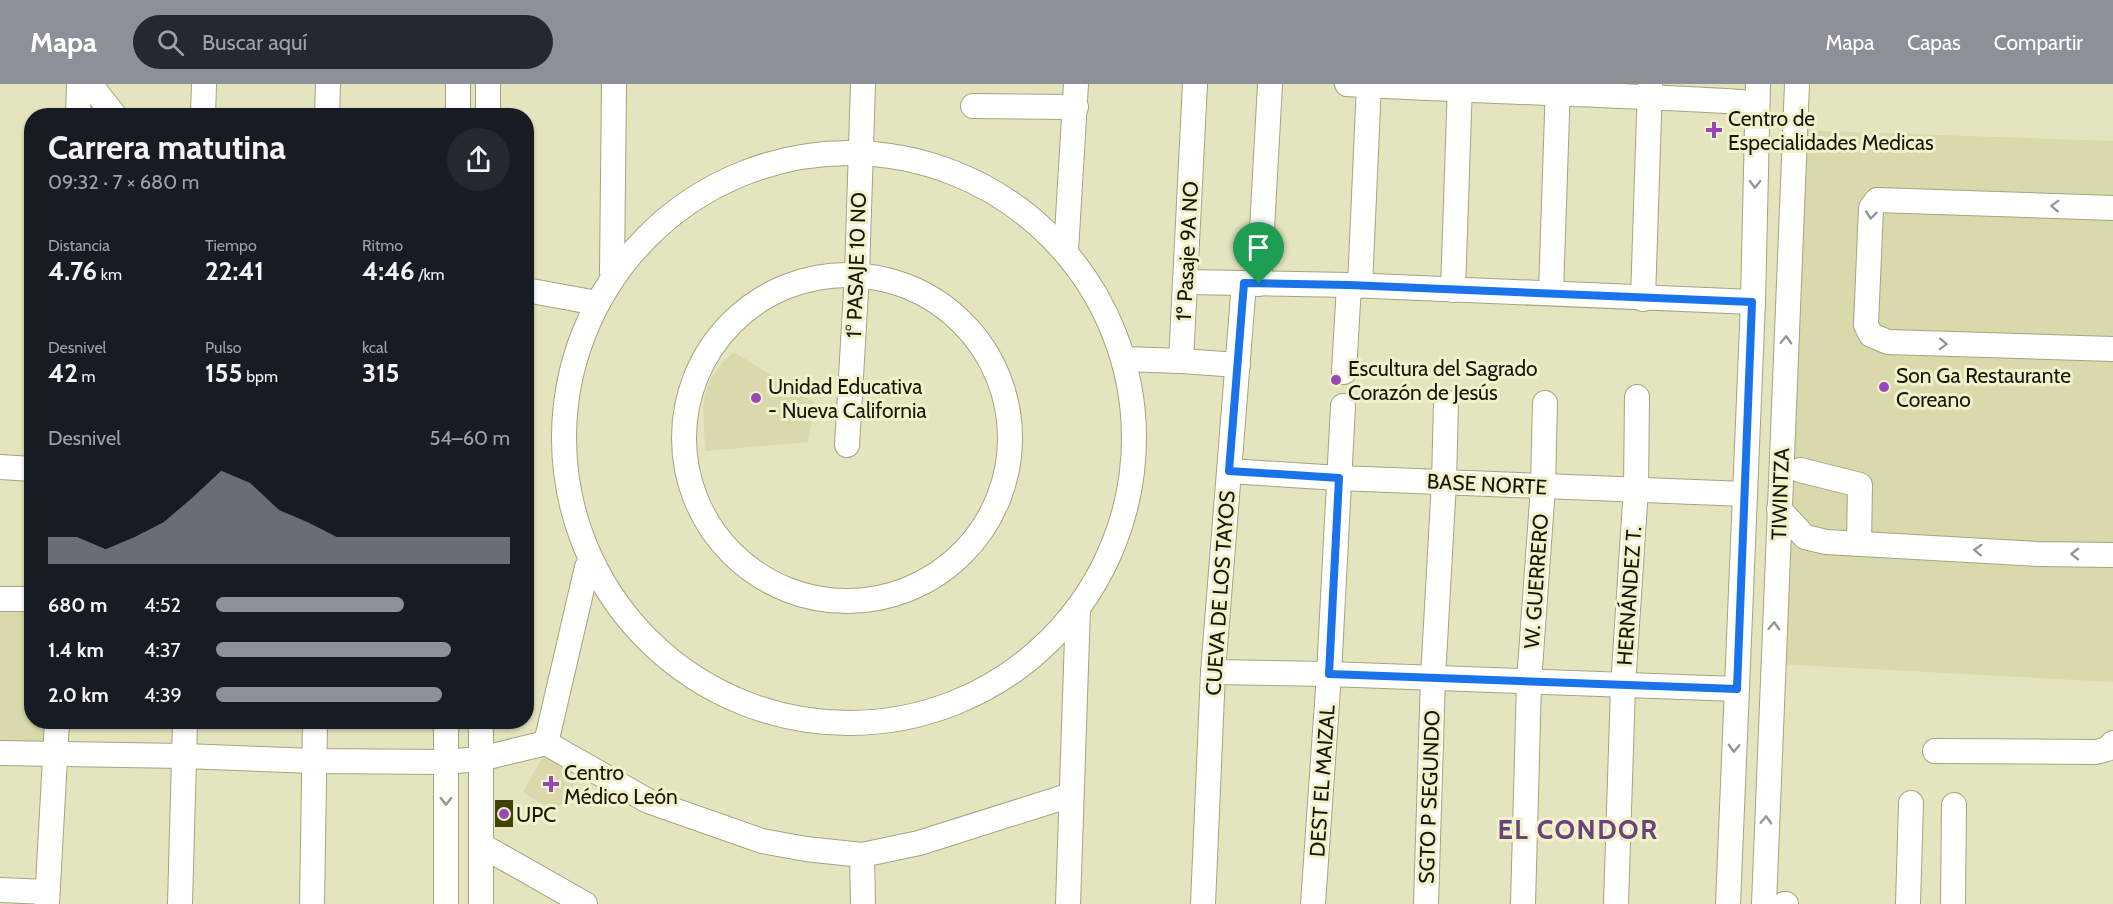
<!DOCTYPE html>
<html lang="es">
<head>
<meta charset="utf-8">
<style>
	body { margin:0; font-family:Cabin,sans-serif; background:#242831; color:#f1f3f6; height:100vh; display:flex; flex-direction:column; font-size:22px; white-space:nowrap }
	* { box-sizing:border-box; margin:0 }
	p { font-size:20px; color:#9ea1a6 }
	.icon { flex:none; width:33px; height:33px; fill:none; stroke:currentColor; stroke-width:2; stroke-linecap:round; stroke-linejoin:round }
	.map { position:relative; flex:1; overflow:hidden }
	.details { position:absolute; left:24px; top:24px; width:510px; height:621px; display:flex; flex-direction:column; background:#171b24; border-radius:24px; box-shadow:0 2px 4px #0004 }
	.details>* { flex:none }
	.pin { position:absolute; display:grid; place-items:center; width:51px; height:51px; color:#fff; margin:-62px -26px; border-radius:50% 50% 50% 0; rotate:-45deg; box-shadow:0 0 6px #0007 }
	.pin .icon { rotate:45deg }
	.round { display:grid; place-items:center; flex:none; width:63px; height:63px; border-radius:32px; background:#242831 }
	.head { display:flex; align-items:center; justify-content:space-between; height:102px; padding:0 24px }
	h1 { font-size:33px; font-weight:800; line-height:45px }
	.figures { display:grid; grid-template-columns:repeat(3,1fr); gap:9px; height:102px; padding:6px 24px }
	.figures div { display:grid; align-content:center }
	.figures b { font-size:26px; font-weight:800 }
	.figures small { font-size:16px; font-weight:400 }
	.figures p { font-size:16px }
	.chart { height:168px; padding:12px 24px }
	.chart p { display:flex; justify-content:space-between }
	.chart svg { width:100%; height:108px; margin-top:6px; fill:#8c9099; opacity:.7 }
	ul { padding:0 24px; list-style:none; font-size:20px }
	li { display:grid; grid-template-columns:96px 72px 1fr; align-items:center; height:45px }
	li i { height:15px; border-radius:8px; background:#8c9099 }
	header { display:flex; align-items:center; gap:36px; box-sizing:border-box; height:84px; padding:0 30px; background:#8c9099; color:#fff }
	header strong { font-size:28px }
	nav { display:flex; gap:33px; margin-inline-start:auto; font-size:21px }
	.search { width:420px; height:54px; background:#242831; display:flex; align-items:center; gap:15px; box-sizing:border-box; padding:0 21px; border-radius:33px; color:#9ea1a6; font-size:22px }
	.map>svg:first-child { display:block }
</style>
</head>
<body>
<header>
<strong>Mapa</strong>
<div class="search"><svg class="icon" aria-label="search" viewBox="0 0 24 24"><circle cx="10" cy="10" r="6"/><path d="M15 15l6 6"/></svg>Buscar aquí</div>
<nav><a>Mapa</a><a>Capas</a><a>Compartir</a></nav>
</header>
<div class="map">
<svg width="2113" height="820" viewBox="0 0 2113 820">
	<rect width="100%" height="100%" fill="#e4e4be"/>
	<g fill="#dad9ac">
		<polygon points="1797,46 2113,57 2113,598 1778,580"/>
		<polygon points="734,268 815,319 808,358 705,367 703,322 706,309 710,297 722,279"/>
		<polygon points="0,514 31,514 32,638 43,638 43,655 30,662 0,661"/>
		<polygon points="554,669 579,693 555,729 523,708 544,670"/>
	</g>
	<rect fill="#434004" x="495" y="716" width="18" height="27"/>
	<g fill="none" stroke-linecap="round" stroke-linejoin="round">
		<defs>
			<g id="minor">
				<polyline points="90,0 115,32"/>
				<path d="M1347,0C1484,8 1620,10 1757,19"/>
				<polyline points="973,22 1076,23"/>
				<polyline points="78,32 79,0"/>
				<polyline points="203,32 204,0"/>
				<polyline points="327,32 328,0"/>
				<polyline points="458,32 458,0"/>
				<polyline points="488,32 488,0"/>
				<circle cx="849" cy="354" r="285"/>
				<polyline points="2113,124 1877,116 1871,124 1866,241 1871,251 1888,258 2113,265"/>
				<polyline points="1066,167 1076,0"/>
				<polyline points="612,188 614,0"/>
				<circle cx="847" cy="354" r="163"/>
				<polyline points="1185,198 1349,201 1753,218"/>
				<polyline points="1259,200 1270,0"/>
				<polyline points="1360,202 1369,0"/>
				<polyline points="526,206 597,219"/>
				<polyline points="1453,206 1460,0"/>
				<polyline points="1551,209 1558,0"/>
				<polyline points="1643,215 1650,0"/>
				<polyline points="1124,275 1181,277 1195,0"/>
				<polyline points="1181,277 1238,281"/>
				<polyline points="1344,288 1349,201"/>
				<polyline points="847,361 857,190 863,0"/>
				<polyline points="0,383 32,385"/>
				<polyline points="1800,386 1860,401 1859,460"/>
				<polyline points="1229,387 1339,394 1745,410"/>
				<polyline points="1779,425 1805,453 1826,458 2037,470 2113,471"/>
				<polyline points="0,515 32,515"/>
				<polyline points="1213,588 1329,590 1737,605"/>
				<polyline points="546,659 587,483"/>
				<polyline points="1935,667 2096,668 2107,665 2113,659"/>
				<polyline points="0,669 184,672 314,677 445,678 480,675 546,659 648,717 762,757 806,765 862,771 919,759 1071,711"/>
				<polyline points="481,761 585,820"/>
				<polyline points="862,771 863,820"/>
				<polyline points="0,806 47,808"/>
				<polyline points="47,820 57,638"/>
				<polyline points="180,820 185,638"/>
				<polyline points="312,820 315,638"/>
				<polyline points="446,820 446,638"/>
				<polyline points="481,820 481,638"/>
				<polyline points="1068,820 1078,524"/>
				<polyline points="1203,820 1213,588 1244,199"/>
				<polyline points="1313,820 1329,590 1343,322"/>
				<polyline points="1426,820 1433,594 1444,398 1446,318"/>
				<polyline points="1523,820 1529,598 1543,403 1545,319"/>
				<polyline points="1616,820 1623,602 1636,404 1637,313"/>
				<polyline points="1728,820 1753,218 1758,0"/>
				<polyline points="1764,820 1797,0"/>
				<polyline points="1784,820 1786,820"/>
				<polyline points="1908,820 1911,719"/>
				<polyline points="1953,820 1954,721"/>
			</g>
		</defs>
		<use href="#minor" stroke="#a5a481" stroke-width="26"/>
		<use href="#minor" stroke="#fff" stroke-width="24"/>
	</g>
	<defs><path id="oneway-chevron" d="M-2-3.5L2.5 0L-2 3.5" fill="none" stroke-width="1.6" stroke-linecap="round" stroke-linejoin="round" transform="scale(1.5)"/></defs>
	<g stroke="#979791">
		<use href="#oneway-chevron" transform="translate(1755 100) rotate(91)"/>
		<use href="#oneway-chevron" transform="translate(2055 122) rotate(-178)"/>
		<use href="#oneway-chevron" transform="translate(1871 131) rotate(96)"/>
		<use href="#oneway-chevron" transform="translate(1786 256) rotate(-88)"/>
		<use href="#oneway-chevron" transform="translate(1943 260) rotate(2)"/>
		<use href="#oneway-chevron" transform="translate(1978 466) rotate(-177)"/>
		<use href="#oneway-chevron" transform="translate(2075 470) rotate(-179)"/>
		<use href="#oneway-chevron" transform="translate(1774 542) rotate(-88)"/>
		<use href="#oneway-chevron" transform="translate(1734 664) rotate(92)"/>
		<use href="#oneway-chevron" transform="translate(446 717) rotate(90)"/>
		<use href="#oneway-chevron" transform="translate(1766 736) rotate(-88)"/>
	</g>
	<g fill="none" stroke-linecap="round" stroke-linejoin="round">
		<defs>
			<polygon id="route" points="1244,199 1349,201 1752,218 1737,605 1329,590 1339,394 1229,387"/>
		</defs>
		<use href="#route" stroke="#fff" stroke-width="12"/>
		<use href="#route" stroke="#1a73e8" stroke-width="8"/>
	</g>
	<g fill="#9a47b6" stroke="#f1f1cb" stroke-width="2">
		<path d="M1711 37h6v6h6v6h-6v6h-6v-6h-6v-6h6z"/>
		<circle cx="1336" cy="296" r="6"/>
		<circle cx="1884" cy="303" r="6"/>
		<circle cx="756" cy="314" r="6"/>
		<path d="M548 691h6v6h6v6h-6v6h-6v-6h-6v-6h6z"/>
		<circle cx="504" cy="730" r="6"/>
	</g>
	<g text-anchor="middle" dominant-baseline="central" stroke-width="6" stroke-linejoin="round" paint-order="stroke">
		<g font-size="21" fill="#18170a" stroke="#f1f1cb" text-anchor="start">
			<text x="1728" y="34">Centro de<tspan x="1728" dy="24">Especialidades Medicas</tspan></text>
			<text x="1348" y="284">Escultura del Sagrado<tspan x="1348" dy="24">Corazón de Jesús</tspan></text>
			<text x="1896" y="291">Son Ga Restaurante<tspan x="1896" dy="24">Coreano</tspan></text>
			<text x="768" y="302">Unidad Educativa<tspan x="768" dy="24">- Nueva California</tspan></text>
			<text x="564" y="688">Centro<tspan x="564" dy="24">Médico León</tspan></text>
			<text x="516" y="730">UPC</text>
		</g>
		<g font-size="21" fill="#18170a" stroke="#f1f1cb">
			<text transform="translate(1187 167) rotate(-87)">1º Pasaje 9A NO</text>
			<text transform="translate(856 181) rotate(-88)">1° PASAJE 10 NO</text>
			<text transform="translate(1487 400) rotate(3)">BASE NORTE</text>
			<text transform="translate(1780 410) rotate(-88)">TIWINTZA</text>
			<text transform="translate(1536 497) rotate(-86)">W. GUERRERO</text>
			<text transform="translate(1220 509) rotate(-86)">CUEVA DE LOS TAYOS</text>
			<text transform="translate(1629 512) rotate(-86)">HERNÁNDEZ T.</text>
			<text transform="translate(1322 697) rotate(-86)">DEST EL MAIZAL</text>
			<text transform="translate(1429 713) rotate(-88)">SGTO P SEGUNDO</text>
		</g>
		<g font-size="27" font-weight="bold" letter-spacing="1.5" fill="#6b427a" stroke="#f1f1cb">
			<text x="1578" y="745">EL CONDOR</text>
		</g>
	</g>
</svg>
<div class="pin" style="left:1259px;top:200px;background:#1e9e55"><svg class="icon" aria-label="arrive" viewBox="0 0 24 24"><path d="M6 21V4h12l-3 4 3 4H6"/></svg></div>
<section class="details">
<div class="head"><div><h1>Carrera matutina</h1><p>09:32 · 7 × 680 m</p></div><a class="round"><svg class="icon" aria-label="share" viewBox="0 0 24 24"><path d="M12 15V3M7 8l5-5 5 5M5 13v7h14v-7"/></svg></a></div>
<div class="figures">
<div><p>Distancia</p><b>4.76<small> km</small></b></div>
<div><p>Tiempo</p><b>22:41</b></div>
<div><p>Ritmo</p><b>4:46<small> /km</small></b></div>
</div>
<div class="figures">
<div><p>Desnivel</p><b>42<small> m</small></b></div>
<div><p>Pulso</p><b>155<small> bpm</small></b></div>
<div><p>kcal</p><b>315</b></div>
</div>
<div class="chart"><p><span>Desnivel</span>54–60 m</p>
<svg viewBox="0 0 160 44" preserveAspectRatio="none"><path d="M0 44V33L10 33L20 38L30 33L40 27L50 17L60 6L70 11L80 22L90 27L100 33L110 33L120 33L130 33L140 33L150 33L160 33V44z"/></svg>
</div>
<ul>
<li><b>680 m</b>4:52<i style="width:64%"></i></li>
<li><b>1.4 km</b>4:37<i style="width:80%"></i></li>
<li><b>2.0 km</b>4:39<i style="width:77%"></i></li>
</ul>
</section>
</div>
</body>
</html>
